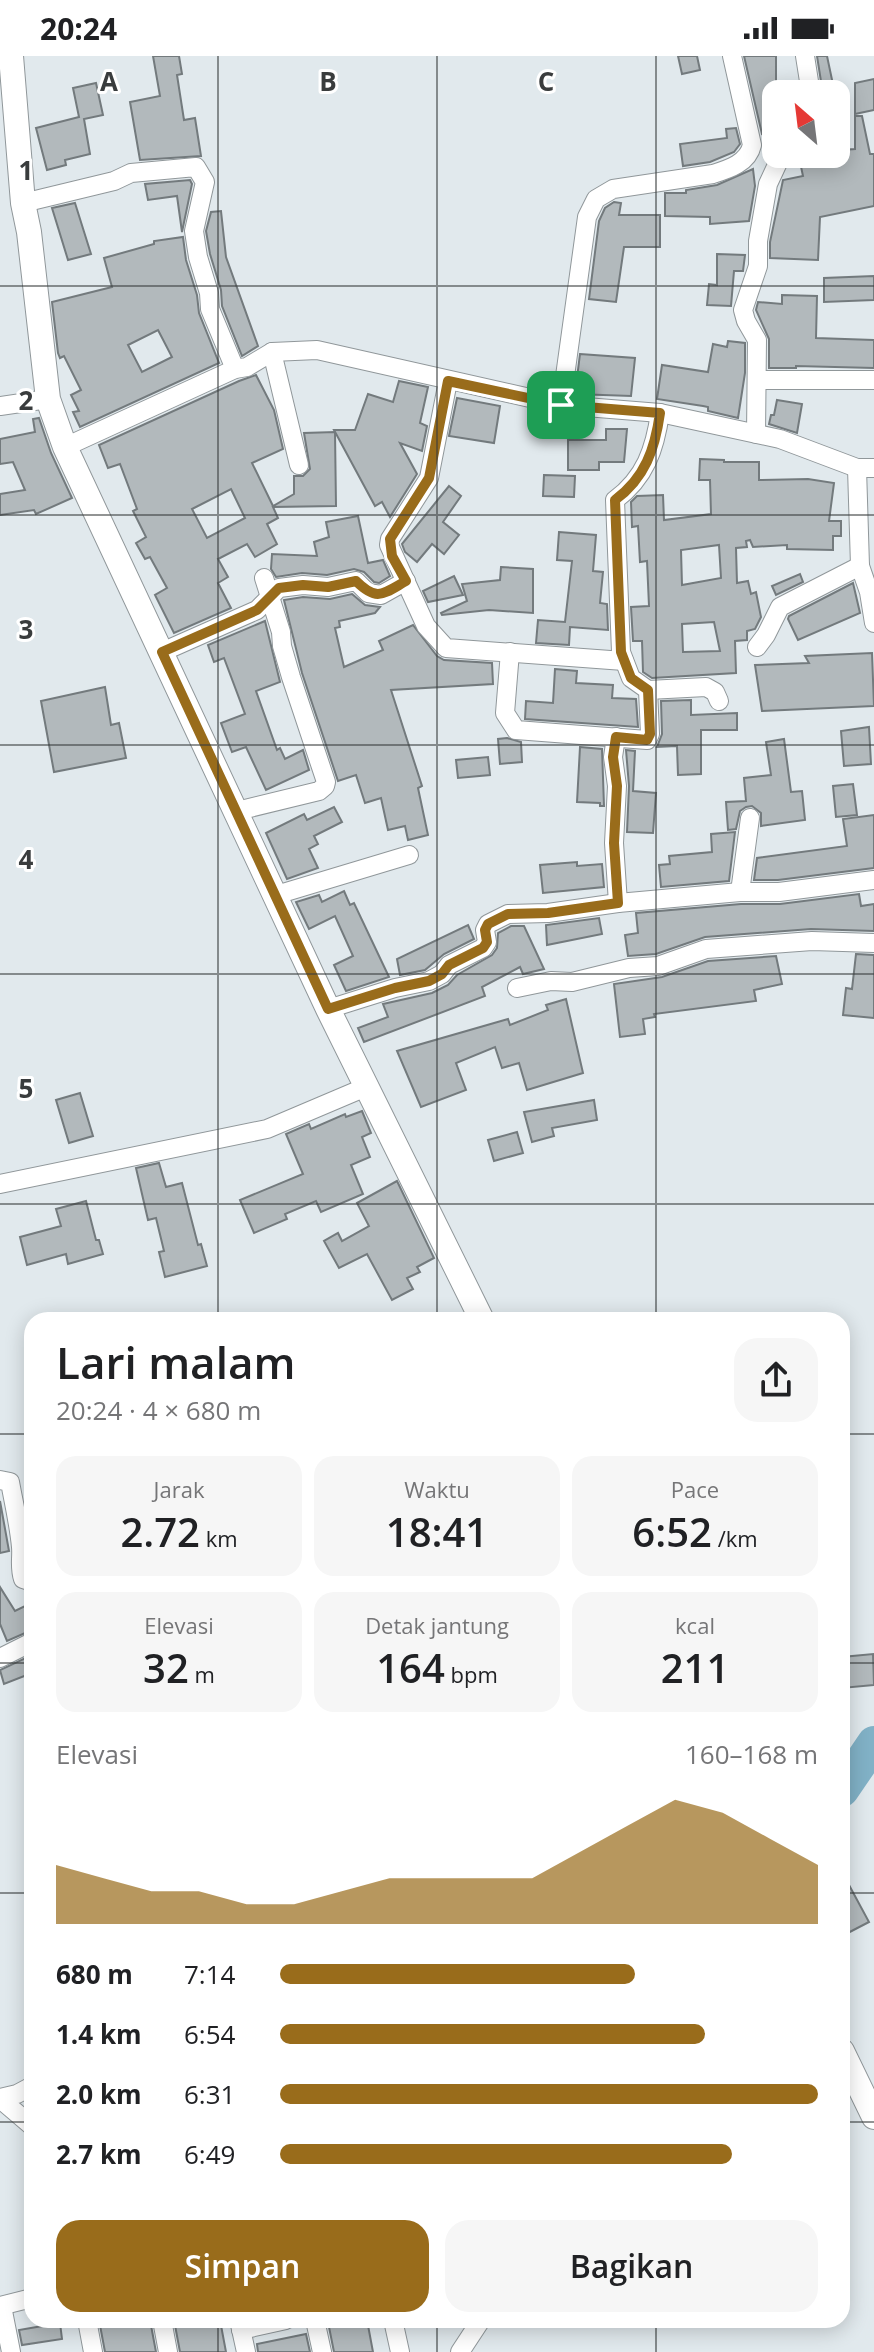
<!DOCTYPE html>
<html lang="id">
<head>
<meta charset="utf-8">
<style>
	body { margin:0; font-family:"Open Sans",sans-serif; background:#f6f6f6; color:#202124; height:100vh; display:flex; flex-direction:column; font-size:30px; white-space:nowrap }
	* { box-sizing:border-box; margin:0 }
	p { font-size:26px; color:#757577 }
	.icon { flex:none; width:44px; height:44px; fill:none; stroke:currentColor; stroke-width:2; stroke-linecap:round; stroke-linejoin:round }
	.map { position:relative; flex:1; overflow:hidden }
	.details { position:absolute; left:24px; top:1256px; width:826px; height:1016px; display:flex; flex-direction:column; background:#fff; border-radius:24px; box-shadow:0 4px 20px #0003 }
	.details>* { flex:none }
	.needle { width:52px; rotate:332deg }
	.tools { position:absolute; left:762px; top:24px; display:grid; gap:16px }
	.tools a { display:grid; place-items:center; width:88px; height:88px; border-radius:16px; background:#fff; box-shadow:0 4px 20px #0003; font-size:40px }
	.pin { position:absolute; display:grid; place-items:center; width:68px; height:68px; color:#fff; margin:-34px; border-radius:16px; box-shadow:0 4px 12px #0006 }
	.round { display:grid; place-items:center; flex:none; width:84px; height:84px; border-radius:24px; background:#f6f6f6 }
	.overview { display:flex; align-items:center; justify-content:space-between; height:136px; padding:0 32px }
	h1 { font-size:44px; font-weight:600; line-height:60px }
	.metrics { display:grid; grid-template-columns:repeat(3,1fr); gap:12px; height:136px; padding:8px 32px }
	.metrics div { display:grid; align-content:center; border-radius:20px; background:#f6f6f6; text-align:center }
	.metrics b { font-size:40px; font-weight:600 }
	.metrics small { font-size:22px; font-weight:400 }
	.metrics p { font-size:22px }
	.chart { height:224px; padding:16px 32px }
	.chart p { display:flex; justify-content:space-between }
	.chart svg { width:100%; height:144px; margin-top:8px; fill:#996c1b; opacity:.7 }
	.button { display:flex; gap:16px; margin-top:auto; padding:16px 32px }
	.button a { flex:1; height:92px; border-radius:24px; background:#996c1b; color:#fff; font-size:32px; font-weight:600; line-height:92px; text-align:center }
	.button a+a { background:#f6f6f6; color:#202124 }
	ul { padding:0 32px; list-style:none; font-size:26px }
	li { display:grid; grid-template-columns:128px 96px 1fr; align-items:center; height:60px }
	li i { height:20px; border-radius:10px; background:#996c1b }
	.status { display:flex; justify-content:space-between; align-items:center; height:56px; padding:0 40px; background:#fff; direction:ltr }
	.status svg { height:22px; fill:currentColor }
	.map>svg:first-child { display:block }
</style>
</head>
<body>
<div class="status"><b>20:24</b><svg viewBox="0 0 49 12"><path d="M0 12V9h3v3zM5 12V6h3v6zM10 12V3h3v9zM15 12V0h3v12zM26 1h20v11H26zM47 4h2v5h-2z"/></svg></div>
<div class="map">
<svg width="874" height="2296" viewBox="0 0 874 2296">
	<rect width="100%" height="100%" fill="#e1e9ed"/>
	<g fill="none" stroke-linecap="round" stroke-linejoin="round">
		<polyline stroke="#81b1c6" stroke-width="34" points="842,1734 874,1687"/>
	</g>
	<g fill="#b2b9bc" stroke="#737a7d" stroke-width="2" fill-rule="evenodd">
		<polygon points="153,0 179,0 182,18 177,19 184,64 195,62 201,100 140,104 130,46 160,40"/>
		<polygon points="678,0 697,0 700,14 682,18"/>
		<polygon points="744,0 776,0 776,75 762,78"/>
		<polygon points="817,0 827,0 835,38 823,38"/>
		<polygon points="874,23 874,54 855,58 855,27"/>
		<polygon points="96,27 103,59 84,63 90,98 65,104 66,109 47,114 36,72 79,61 73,32"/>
		<polygon points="855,60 862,60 870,98 874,98 874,150 820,161 818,204 770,202 770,186 783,124 803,120 800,106 809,104 808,98 843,98 842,94 855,93"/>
		<polygon points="736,72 740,88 734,96 710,106 683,110 680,88 727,82 726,73"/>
		<polygon points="753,113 755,130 749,165 710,168 710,161 665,160 665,137 686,137 686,134 717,129"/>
		<polygon points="190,124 192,128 182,176 177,140 148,144 145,128"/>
		<polygon points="614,146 621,147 619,159 660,159 660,191 624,191 616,246 589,243 599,165 605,152"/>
		<polygon points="75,147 91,198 68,204 52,152"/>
		<polygon points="221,155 226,201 258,290 242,300 222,250 221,234 210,198 206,175 211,156"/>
		<path d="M183,181L186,204L197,239L199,257L219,307L80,371L73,356L79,355L71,339L81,334L64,300L60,302L58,297L52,246L112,231L104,202L154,188V185ZM158,274L172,301L142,316L128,289Z"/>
		<polygon points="717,198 745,199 743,215 734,215 731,250 707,249 709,228 717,229"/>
		<polygon points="874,220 874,244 824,246 824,222"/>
		<polygon points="782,239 817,240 816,282 874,284 874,312 796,310 796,312 769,312 769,283 756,254 758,246 782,248"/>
		<polygon points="728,285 745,287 745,317 738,362 708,355 708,351 703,350 657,343 662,309 708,316 713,288 727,291"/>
		<polygon points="580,298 635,302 631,340 575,338"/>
		<path d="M256,319L274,354L283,393L252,407L273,450L294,438V420H303L310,413L304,377L335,376L336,450L273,451L278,462L267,468L277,488L255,501L247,488L218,503L228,521L218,527L231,552L174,577L155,539L167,532L150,501L145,503L136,487L146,481L133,455L137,453L120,408L108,412L99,389L239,325ZM231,433L245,462L207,482L192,453Z"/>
		<polygon points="399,325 428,331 420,367 427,370 422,395 400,387 417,418 390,461 382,446 375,450 334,374 355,374 368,338 393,346"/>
		<polygon points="457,342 500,350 494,387 449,380"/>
		<polygon points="777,344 802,348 797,377 769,368 771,359 774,359"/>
		<polygon points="39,362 51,397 72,442 36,458 34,454 0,459 0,438 25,434 13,406 0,408 0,383 35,376 33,363"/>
		<polygon points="606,373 627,373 624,406 599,406 599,414 568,414 568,384 606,384"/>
		<path d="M700,403L724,404V406H759V424L808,423L834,427L829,465H841V480H833V494L787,493V489L753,491L750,484L746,485L747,491L736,492L737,527L748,525L751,538L756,536L761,561L755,573L747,575V584L735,585L736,617L652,622L643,616L642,585H633L631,551L649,550L647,505L640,506L638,470L632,471L631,446L637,440L663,439L664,464L711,458L710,424H699ZM719,489L721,522L682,529L681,494ZM714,566L720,595L683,596L682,568Z"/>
		<polygon points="544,419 575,420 574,441 543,440"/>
		<polygon points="449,430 461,440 443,466 459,479 444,498 432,488 417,506 405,496 402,488"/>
		<polygon points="358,460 368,507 383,504 390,520 379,527 374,526 364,516 354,513 327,519 302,517 276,521 271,513 272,498 317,500 314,486 329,481 326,466"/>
		<polygon points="559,476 596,479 593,515 603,516 600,547 607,548 608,574 570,571 569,589 536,587 538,564 565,566 572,505 557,504"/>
		<polygon points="501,511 533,513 533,557 489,554 442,559 441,557 467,545 462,528 500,524"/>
		<polygon points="800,518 803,526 776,539 772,530"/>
		<polygon points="454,520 463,539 428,546 423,535"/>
		<polygon points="853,527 860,557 798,584 788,563 789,560"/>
		<polygon points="352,538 365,549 380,551 375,557 339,565 340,571 335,572 344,611 383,594 379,585 413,569 437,600 444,604 492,607 493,628 391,634 422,730 418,732 428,779 408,784 405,770 388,774 381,742 365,747 356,719 338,725 302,617 284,544 303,541 330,543"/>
		<polygon points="265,565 280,626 256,635 277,694 280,692 285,703 303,694 309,714 266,734 246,691 232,696 221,667 245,658 224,602 214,606 208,589"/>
		<polygon points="872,597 874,650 762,655 755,609 809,607 805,600"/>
		<polygon points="555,613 577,615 576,627 613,629 612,642 636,643 638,671 525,663 526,645 553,647"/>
		<polygon points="105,631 111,669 119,667 126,702 54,716 41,645"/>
		<polygon points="691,644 691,659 737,657 737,674 701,674 701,718 678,719 677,690 657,691 662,678 661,645"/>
		<polygon points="869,671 871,708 844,710 841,675"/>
		<polygon points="507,682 521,686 522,706 500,708 498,683"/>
		<polygon points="784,683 791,736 802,735 805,764 761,770 761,757 752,750 746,751 740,755 736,773 728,774 726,746 746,745 744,722 771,719 766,686"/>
		<polygon points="580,691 602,693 604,750 600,750 600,747 577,746"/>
		<polygon points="626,694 635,695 633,735 656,737 653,777 627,776 629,730"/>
		<polygon points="488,701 490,719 458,722 456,704"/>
		<polygon points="853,728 857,759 836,761 833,730"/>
		<polygon points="334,751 342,766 314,780 318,788 309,793 318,812 287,823 266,777 304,758 307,764"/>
		<polygon points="874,759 874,812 778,824 754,824 757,802 847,790 843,763"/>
		<polygon points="735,776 729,825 661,831 659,809 670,808 669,800 712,796 711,778"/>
		<polygon points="577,806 577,810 602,808 604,831 543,837 540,809"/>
		<polygon points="344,835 350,849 354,847 389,921 346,935 334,909 353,900 335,860 309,873 296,846 319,839 322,846"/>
		<polygon points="859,838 861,850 874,848 874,875 811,873 705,881 656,898 628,900 625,879 638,877 636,857 741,848 780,848"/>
		<polygon points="599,862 602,878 547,889 546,869"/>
		<polygon points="468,869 474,883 444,898 425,914 400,919 397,903"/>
		<polygon points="511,870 524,870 544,913 523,918 520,911 482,931 485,940 364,986 358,972 388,961 383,948 432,937 448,929 457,919 492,899 497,892 498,877"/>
		<polygon points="856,898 874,899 874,962 843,959 846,932 852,933"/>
		<polygon points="776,900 782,928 754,934 756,945 654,958 655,961 643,963 645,978 620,981 614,928 662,921 708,905"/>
		<polygon points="566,943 583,1017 527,1034 519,1007 502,1012 495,991 456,1007 466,1034 421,1051 397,995 508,963 510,969 548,954 546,949"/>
		<polygon points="80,1037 93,1080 69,1087 56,1044"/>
		<polygon points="594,1044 597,1064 552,1072 554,1080 532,1086 524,1056"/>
		<polygon points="362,1055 371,1077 362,1081 370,1101 351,1109 363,1138 321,1156 316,1145 285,1158 287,1163 254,1177 240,1144 303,1118 286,1078 309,1068 311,1073 345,1058 346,1061"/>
		<polygon points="517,1076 523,1097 494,1105 488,1084"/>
		<polygon points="159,1107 166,1131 182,1127 198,1189 201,1188 207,1210 165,1221 159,1196 164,1195 156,1162 148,1164 136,1112"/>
		<polygon points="397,1125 434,1202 417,1211 420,1216 407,1222 413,1233 392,1244 367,1198 339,1212 324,1185 338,1177 342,1185 369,1170 357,1147"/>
		<polygon points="86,1145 96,1184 99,1184 103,1198 68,1208 66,1198 27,1209 20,1181 61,1170 56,1153"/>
		<polygon points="0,1445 9,1495 0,1497"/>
		<polygon points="0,1531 15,1555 25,1550 32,1566 32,1574 7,1585 0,1568"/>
		<polygon points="873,1598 874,1629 842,1632 842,1601"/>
		<polygon points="32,1599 32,1617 4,1628 0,1614"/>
		<polygon points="842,1816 869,1866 842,1880"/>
		<polygon points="99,2264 150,2264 156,2296 105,2296"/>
		<polygon points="174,2264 190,2264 191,2267 220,2264 226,2296 180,2296"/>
		<polygon points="338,2264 367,2264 373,2296 334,2296 328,2266"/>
		<polygon points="60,2267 62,2283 22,2289 19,2274"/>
		<polygon points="306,2278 310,2296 258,2296 257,2288"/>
	</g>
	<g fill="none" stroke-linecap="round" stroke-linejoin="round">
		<defs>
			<g id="street">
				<polyline points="805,0 811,38"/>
				<polyline points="23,147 114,125 131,117 196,111 205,126 194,175 198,201 209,237 210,253 235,313"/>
				<polyline points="272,296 299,409"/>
				<polyline points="757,324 874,324"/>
				<polyline points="448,325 429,422 390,483 389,489 426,570 446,592 624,605"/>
				<path d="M561,349L587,161L596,143L613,133L713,118C729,113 748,107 752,89L732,0"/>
				<polyline points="0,350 48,343"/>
				<polyline points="756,378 757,284 746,265 743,254 758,210 758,185 768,128 782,98"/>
				<polyline points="65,391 235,313 247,311 272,296 317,294 561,349 660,357 780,383 857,412 874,412"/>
				<polyline points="857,412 860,510 869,536 874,567"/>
				<polyline points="757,591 766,579 780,551 860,510"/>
				<polyline points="162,596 257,554 279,532 303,529 328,531 356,525 368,537 381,539 406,525"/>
				<path d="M510,596L505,657L516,674L647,684L650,678L648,634L631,622L621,596L615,444C645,422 655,393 660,357"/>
				<polyline points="648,634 706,631 715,636 719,645"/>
				<polyline points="616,681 613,701 617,730 614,787 618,847"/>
				<polyline points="237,755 319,735 325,730 326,726 291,621 282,590 281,576 264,522"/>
				<polyline points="740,836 750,762"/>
				<polyline points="276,839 409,799"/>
				<polyline points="517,932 551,925 572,926 629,912 658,910 706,893 812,885 874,887"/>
				<polyline points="328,953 395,932 429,925 442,918 449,909 483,892 487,886 485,874 488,868 508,858 548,857 618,847 740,836 779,836 874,824"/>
				<polyline points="0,1128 267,1073 366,1031"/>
				<path d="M0,1424L10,1426C14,1448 19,1469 21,1491C22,1502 19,1511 23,1523L32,1526"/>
				<polyline points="0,1602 32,1586"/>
				<polyline points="0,2042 17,2038 32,2030"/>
				<polyline points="0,2043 32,2070"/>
				<polyline points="0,2250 32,2242"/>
				<polyline points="2,2250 11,2296"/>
				<polyline points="87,2264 93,2296"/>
				<polyline points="162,2264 168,2296"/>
				<polyline points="239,2264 246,2296"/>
				<polyline points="315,2264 322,2296"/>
				<polyline points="393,2264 400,2296"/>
				<polyline points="241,2274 286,2264"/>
				<polyline points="460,2296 481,2264"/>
			</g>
			<g id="secondary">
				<polyline points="11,0 23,147 29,176 48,343 65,391 328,953 482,1264"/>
				<polyline points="842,1995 874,2061"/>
			</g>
		</defs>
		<use href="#street" stroke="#90979a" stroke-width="20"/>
		<use href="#secondary" stroke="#90979a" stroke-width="26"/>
		<use href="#street" stroke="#fff" stroke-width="18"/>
		<use href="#secondary" stroke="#fff" stroke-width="24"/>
	</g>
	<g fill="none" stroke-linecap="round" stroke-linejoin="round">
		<defs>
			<path id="route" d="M448,325L561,349L660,357C655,393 645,422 615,444L621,596L631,622L648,634L650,678L647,684L616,681L613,701L617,730L614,787L618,847L548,857L508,858L488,868L485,874L487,886L483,892L449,909L442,918L429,925L395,932L328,953L162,596L257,554L279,532L303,529L328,531L356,525C377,546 383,538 406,525L392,500L390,483L429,422Z"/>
		</defs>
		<use href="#route" stroke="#fff" stroke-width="16"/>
		<use href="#route" stroke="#996c1b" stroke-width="10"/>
	</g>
	<path fill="none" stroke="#393c3d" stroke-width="2" stroke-opacity="0.55" d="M218,0V1264M437,0V1264M656,0V1264M0,230H874M0,459H874M0,689H874M0,918H874M0,1148H874M0,1378H32M842,1378H874M0,1607H32M842,1607H874M0,1837H32M842,1837H874M0,2066H32M842,2066H874M218,2264V2296M437,2264V2296M656,2264V2296"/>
	<g font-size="26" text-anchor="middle" font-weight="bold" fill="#393c3d" stroke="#fff" stroke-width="6" stroke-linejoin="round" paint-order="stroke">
		<text x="109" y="35">A</text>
		<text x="328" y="35">B</text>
		<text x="546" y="35">C</text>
		<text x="26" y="124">1</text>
		<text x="26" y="354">2</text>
		<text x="26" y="583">3</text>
		<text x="26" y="813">4</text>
		<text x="26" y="1042">5</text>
	</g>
</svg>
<div class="tools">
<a><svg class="needle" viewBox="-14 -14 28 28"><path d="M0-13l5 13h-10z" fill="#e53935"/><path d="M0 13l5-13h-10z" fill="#757577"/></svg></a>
</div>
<div class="pin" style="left:561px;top:349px;background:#1e9e55"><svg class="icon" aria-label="arrive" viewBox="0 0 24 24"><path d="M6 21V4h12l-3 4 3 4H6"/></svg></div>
<section class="details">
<div class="overview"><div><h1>Lari malam</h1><p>20:24 · 4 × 680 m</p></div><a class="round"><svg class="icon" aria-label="share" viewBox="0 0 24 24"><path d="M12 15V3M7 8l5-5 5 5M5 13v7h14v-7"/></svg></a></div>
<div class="metrics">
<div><p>Jarak</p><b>2.72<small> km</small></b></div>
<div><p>Waktu</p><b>18:41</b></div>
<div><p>Pace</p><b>6:52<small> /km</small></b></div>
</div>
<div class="metrics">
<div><p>Elevasi</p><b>32<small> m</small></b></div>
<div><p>Detak jantung</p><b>164<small> bpm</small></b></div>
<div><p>kcal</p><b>211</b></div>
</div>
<div class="chart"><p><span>Elevasi</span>160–168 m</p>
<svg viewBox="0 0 160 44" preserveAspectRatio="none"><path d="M0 44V26L10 30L20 34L30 34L40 38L50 38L60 34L70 30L80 30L90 30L100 30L110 22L120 14L130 6L140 10L150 18L160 26V44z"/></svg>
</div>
<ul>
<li><b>680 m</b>7:14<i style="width:66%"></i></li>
<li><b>1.4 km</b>6:54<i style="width:79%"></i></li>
<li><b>2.0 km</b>6:31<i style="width:100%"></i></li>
<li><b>2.7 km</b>6:49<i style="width:84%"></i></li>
</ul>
<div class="button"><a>Simpan</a><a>Bagikan</a></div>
</section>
</div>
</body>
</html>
